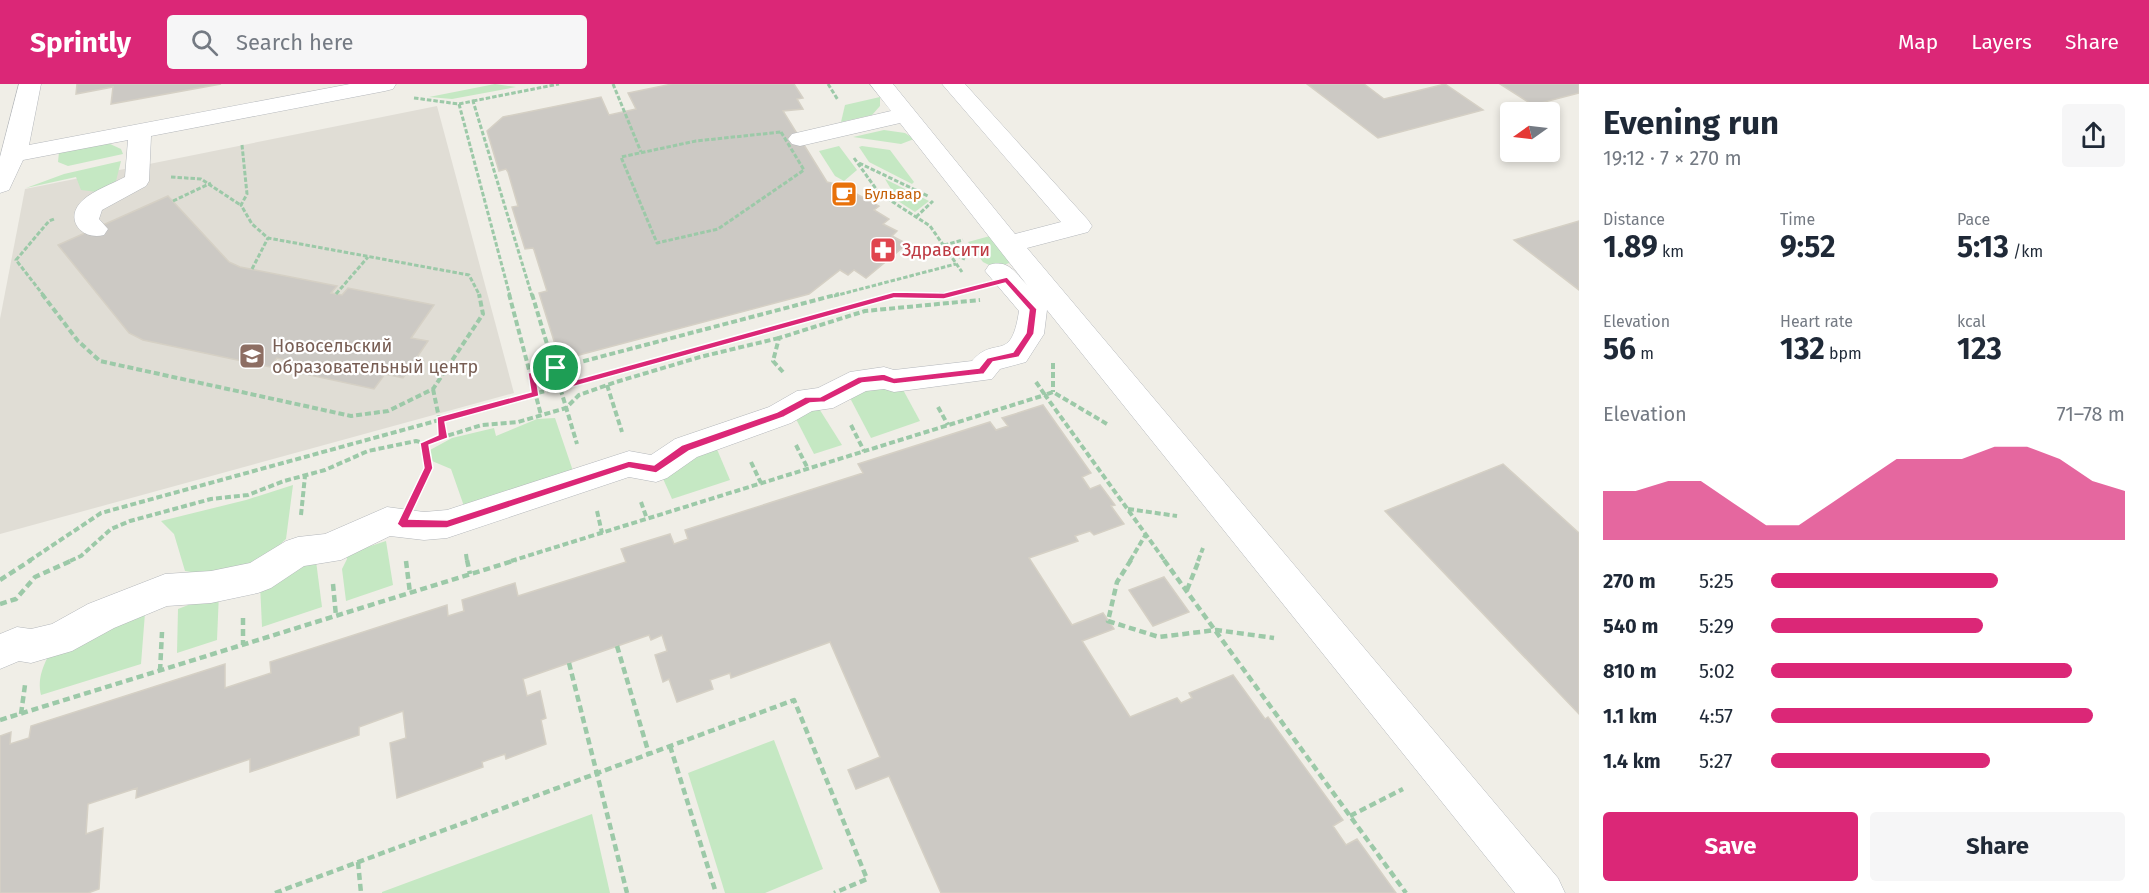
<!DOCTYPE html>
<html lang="en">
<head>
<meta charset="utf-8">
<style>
	body { margin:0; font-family:"Fira Sans",sans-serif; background:#f6f6f7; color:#1f2937; height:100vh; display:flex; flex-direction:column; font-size:22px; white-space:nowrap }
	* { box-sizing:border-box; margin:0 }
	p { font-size:20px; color:#747a83 }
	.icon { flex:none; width:33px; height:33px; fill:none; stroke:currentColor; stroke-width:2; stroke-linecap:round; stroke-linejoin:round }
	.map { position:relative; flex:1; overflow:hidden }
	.sheet { display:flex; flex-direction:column; background:#fff; width:570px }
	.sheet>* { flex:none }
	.needle { width:39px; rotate:256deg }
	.tools { position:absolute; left:1500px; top:18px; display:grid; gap:12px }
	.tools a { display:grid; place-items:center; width:60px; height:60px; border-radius:6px; background:#fff; box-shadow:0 3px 9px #0003; font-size:30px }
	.pin { position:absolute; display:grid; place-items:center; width:51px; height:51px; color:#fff; margin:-26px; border:3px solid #fff; border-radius:50%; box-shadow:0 2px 6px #0007 }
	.round { display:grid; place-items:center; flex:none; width:63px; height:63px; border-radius:6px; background:#f6f6f7 }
	.headline { display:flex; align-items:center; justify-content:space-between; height:102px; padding:0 24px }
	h1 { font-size:33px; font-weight:700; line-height:45px }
	.figures { display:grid; grid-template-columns:repeat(3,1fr); gap:9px; height:102px; padding:6px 24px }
	.figures div { display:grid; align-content:center }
	.figures b { font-size:30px; font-weight:700 }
	.figures small { font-size:16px; font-weight:400 }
	.figures p { font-size:16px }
	.chart { height:168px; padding:12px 24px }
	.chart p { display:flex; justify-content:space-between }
	.chart svg { width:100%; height:108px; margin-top:6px; fill:#db2777; opacity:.7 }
	.action { display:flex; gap:12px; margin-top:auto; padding:12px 24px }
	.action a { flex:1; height:69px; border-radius:6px; background:#db2777; color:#fff; font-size:24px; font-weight:700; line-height:69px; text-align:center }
	.action a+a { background:#f6f6f7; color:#1f2937 }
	ul { padding:0 24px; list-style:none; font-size:20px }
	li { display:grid; grid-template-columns:96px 72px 1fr; align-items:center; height:45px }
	li i { height:15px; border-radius:8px; background:#db2777 }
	header { display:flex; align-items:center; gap:36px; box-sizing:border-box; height:84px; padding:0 30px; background:#db2777; color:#fff }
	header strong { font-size:28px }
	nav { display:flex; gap:33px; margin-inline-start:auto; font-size:21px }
	.search { width:420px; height:54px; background:#f6f6f7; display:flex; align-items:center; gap:15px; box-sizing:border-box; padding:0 21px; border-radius:6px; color:#747a83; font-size:22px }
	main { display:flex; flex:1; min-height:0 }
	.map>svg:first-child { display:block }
</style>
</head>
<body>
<header>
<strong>Sprintly</strong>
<div class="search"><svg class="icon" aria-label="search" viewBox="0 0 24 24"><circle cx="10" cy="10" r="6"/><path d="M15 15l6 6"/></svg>Search here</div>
<nav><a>Map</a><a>Layers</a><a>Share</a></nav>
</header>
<main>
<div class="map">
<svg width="1579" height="809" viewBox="0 0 1579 809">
	<rect width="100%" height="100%" fill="#f0eee7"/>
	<polygon fill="#e0ddd5" points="437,22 514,309 0,450 0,235 25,105"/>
	<g fill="#c5e8c3">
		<polygon points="495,0 516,3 452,15 429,13"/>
		<polygon points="880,13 880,22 872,31 841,38 845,21"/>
		<polygon points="884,46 905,49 914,55 901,60 853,53"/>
		<polygon points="108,59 121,65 123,70 68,82 58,78 59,68"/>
		<polygon points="839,62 857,86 844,97 835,92 819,67"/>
		<polygon points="862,62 890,66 914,98 912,100 869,78 859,63"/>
		<polygon points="121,77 116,97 97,108 81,106 76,93 26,104 64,90"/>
		<polygon points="885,95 929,117 915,128 898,117"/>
		<polygon points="990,152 1012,178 995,184 983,178 968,158"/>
		<polygon points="864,301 901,302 920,337 871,354 850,314"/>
		<polygon points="818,323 842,361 814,370 796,335"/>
		<polygon points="555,334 573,387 465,425 451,385 432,377 430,366 452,354 494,344 496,352 537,335"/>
		<polygon points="716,363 730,396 672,415 661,390"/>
		<polygon points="293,401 286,455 262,477 203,490 185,487 174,450 161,437 246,416"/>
		<polygon points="386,457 393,501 346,517 342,485 347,475 346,470"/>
		<polygon points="316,477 322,523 262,543 260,500"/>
		<polygon points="219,509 217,556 177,569 178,525"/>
		<path d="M145,529L141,580L41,611C37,593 44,581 51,566Z"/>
		<polygon points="774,656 823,785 765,809 725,809 688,689"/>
		<polygon points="592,730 610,809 382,809 382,808"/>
	</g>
	<g fill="#ccc9c4" stroke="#d5d0c5" stroke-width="1.5">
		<polygon points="77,0 221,0 111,20 113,3 76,10"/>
		<polygon points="672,0 794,0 803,14 797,15 803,25 783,27 827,98 840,101 879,122 874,126 889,135 883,140 897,147 892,152 907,160 866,194 854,186 848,191 840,186 809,210 560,276 539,209 547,207 534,166 533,164 525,165 512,123 518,122 508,88 506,85 499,87 487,47 503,33 601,13 609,31 636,25 628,9"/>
		<polygon points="1307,0 1364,0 1384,15 1445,0 1483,26 1378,54"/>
		<polygon points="1500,0 1579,0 1579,9 1533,21"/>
		<polygon points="168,112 229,178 240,183 337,202 331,209 342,211 348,204 434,221 411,254 428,257 403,294 385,290 374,305 282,285 288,277 277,274 270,283 143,256 129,249 58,161"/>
		<polygon points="1579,137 1579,206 1514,156"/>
		<polygon points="1043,321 1091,389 1082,393 1090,405 1100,401 1115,421 1111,422 1124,440 1094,451 1090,447 1075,452 1078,457 1029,474 1072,541 1103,529 1114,545 1082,557 1130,633 1177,614 1181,619 1192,614 1189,609 1233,591 1265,635 1268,633 1343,736 1333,742 1346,761 1357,755 1396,809 941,809 889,692 856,705 848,686 880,673 830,558 731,594 730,589 710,596 713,605 677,618 669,595 663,598 655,571 667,567 662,551 651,556 649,551 523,595 527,612 540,607 546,634 541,636 546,660 506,675 505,670 482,678 483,683 397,714 390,659 406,654 403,627 359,643 359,651 250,688 250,675 136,714 137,704 88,720 86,750 103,744 99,805 88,809 0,809 0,652 11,648 10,660 29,654 31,642 225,580 225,604 271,589 270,578 447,521 448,532 464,527 462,516 515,499 518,512 626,478 621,465 670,450 674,460 688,455 685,446 863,389 858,380 990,338 996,346 1008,342 1002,334"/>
		<polygon points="1503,380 1579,449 1579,630 1385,427"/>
		<polygon points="1164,493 1189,528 1153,542 1129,506"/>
	</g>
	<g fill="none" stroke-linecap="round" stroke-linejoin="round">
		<defs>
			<g id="minor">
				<path d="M19,0H41L29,61L350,0H396L393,5L385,7L151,52L149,97L146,102L102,126L99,135L108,145L104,151C81,157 63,134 83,116C94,106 112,100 125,93L128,56L23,76L9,106L0,109V73Z"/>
				<path d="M870,0H893L1015,150L1061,138L942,0H965L1088,136L1092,142L1088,148L1027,164L1558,794L1565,809H1515L1047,226L1044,250L1026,278L1000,285L992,295L894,308L884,305L866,307L833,324L812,327L791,339L697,373L667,394L656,398L629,393L447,454L424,456L390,452L341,476L304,482L271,504L258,509L211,519L167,522L114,544L72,567L31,579L19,577L0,585V550L17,543L31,545L52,540L88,520L165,490L211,487L250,479L286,457L298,453L325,450L387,423L424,428L447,426L629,367L651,371L675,355L769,323L797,307L818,304L850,288L884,283L894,286L972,277C995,250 1011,281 1019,227L985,187L989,181C1008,175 1015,188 1027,201L900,39L800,62L792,60L788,55L792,50L891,27Z"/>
			</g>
		</defs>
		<use href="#minor" stroke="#b4b7bb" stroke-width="1"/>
		<g stroke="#9cc9a8" stroke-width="3" stroke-dasharray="4.5 2" stroke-linecap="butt">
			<polyline points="613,0 641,68"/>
			<polyline points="828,0 838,16"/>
			<polyline points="414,14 459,20 473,17 532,212"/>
			<polyline points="473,17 559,0"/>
			<polyline points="459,20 510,212"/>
			<polygon points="781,48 804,86 718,145 657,159 621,73 696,57"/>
			<polyline points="242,61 247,110 241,121 252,140 268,154 469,191 480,212"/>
			<polyline points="854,74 879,109 930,142 962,188"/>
			<polyline points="859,79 928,112"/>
			<polyline points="171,93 201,95 242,122"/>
			<polyline points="173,117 211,99"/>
			<polyline points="916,133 933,117"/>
			<polyline points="944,161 963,156"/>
			<polyline points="950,169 965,175"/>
			<polyline points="252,185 268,154"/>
			<polyline points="336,210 368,173"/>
			<polyline points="44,212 16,176 49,137 54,135"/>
			<polyline points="834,212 956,180"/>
			<polyline points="891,212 941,212"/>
			<polyline points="944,212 970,205"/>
		</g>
		<g stroke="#9cc9a8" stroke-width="4" stroke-dasharray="6 3" stroke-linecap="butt">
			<polyline points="42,210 78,257 100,277 351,332 388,327 433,305 483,230 479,210"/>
			<polyline points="509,210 541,331"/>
			<polyline points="532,210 577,360"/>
			<polyline points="1053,279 1053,308"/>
			<polyline points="783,288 773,277 779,254 865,227 980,216"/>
			<polyline points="531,291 839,210"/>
			<polyline points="1036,298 1045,311 1053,308 1107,340"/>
			<polyline points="607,301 622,348"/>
			<polyline points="433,305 443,353"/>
			<polyline points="938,323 948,341"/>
			<polyline points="851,341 864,367"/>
			<polyline points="796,361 808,385"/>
			<polyline points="751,378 761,399"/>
			<polyline points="420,404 429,384 424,359"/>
			<polyline points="641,418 647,435"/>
			<polyline points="1128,425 1177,432"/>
			<polyline points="597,427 602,449"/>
			<polyline points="301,431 305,392"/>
			<polyline points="466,470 467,477"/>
			<polyline points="29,477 101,429 894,211 950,210"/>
			<polyline points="70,477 81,472 111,445 130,437 211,415 248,411 284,397 325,386 368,367 416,357 424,359 482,341 518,338 566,324 579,311 616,298 700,273 779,254"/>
			<polyline points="511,477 1045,311 1165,477"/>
			<polyline points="1130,477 1146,450"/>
			<polyline points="1198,477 1203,464"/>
		</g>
		<g stroke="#9cc9a8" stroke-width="4.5" stroke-dasharray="7 4" stroke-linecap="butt">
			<polyline points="467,476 470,490"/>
			<polyline points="1131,476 1117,498 1108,537 1159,553 1216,546 1274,554"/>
			<polyline points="1164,476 1406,809"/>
			<polyline points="406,477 410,509"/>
			<polyline points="0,496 31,476"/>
			<polyline points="333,500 336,532"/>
			<polyline points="1187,506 1199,476"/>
			<polyline points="0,520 16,515 35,493 73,476"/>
			<polyline points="243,534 243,561"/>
			<polyline points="617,562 649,670"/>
			<polyline points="569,579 627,809"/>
			<polyline points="160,587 162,548"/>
			<polyline points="21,630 25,601"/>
			<polyline points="0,636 516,476"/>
			<polyline points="670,662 716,809"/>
			<polyline points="1350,732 1403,705"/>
			<polyline points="358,778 361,809"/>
			<polyline points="275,809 794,616 867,795 834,809"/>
		</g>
		<use href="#minor" fill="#fff" fill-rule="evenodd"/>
	</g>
	<path fill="#db2777" stroke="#fff" stroke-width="1.5" fill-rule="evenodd" d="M1007,193L1037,225L1034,250L1019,273L993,278L984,290L894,300L883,297L862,299L825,318L810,319L784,333L689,367L656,389L629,384L447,444H402L397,440L424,384L420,359L438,351L437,333L531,308L528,289L556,281L560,284L564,299L894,208L944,209ZM1005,199L1029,226L1026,249L1013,268L987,274L979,284L894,294L884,290L858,293L820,313H805L777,328L682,361L654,381L629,377L447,436L409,435L433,384L429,361L448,354L445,338L539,312L536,293L552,288L556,303L561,306L894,214L944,215Z"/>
	<defs>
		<symbol id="cafe-square" viewBox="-11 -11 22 22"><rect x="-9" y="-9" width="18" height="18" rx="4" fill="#e8710a" stroke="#fff"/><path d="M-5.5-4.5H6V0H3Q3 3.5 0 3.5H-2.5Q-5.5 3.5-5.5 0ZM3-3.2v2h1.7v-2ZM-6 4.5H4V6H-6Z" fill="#fff"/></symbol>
		<symbol id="pharmacy-square" viewBox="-11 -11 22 22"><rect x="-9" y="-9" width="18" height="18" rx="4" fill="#e0444e" stroke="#fff"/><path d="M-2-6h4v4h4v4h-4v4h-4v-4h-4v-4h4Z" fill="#fff"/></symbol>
		<symbol id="school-square" viewBox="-11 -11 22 22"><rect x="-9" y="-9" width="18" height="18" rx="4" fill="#8d6e63" stroke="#fff"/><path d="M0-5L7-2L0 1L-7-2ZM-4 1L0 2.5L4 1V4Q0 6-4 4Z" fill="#fff"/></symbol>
	</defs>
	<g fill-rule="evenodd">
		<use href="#cafe-square" x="829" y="95" width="30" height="30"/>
		<use href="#pharmacy-square" x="868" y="151" width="30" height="30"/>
		<use href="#school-square" x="237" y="257" width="30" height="30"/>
	</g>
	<g text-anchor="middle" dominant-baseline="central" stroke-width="4.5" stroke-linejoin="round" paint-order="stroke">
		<g font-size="15" fill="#c56008" stroke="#fff" text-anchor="start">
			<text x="864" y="110">Бульвар</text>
		</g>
		<g font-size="18" fill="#be3a42" stroke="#fff" text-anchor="start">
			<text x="902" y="166">Здравсити</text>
		</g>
		<g font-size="18" fill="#785e54" stroke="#fff" text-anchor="start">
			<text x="272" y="262">Новосельский<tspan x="272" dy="21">образовательный центр</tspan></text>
		</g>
	</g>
</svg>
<div class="tools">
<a><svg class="needle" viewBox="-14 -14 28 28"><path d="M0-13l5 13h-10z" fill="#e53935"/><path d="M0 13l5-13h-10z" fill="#747a83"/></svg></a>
</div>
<div class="pin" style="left:556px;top:284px;background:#1e9e55"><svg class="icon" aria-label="arrive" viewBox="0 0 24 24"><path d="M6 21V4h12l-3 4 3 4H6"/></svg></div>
</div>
<section class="sheet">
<div class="headline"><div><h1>Evening run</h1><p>19:12 · 7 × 270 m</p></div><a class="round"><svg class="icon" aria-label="share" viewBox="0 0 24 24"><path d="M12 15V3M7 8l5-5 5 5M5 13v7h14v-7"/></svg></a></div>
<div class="figures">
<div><p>Distance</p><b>1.89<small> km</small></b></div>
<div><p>Time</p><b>9:52</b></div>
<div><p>Pace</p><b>5:13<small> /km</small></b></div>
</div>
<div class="figures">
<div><p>Elevation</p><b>56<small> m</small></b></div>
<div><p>Heart rate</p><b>132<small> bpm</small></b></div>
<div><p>kcal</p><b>123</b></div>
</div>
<div class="chart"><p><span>Elevation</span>71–78 m</p>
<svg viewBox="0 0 160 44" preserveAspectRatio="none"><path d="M0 44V24L10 24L20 20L30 20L40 29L50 38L60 38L70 29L80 20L90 11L100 11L110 11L120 6L130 6L140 11L150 20L160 24V44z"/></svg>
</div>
<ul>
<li><b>270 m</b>5:25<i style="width:64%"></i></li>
<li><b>540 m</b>5:29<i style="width:60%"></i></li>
<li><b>810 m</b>5:02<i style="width:85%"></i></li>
<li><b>1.1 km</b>4:57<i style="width:91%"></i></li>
<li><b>1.4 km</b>5:27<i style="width:62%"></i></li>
</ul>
<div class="action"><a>Save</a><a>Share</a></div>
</section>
</main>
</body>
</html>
